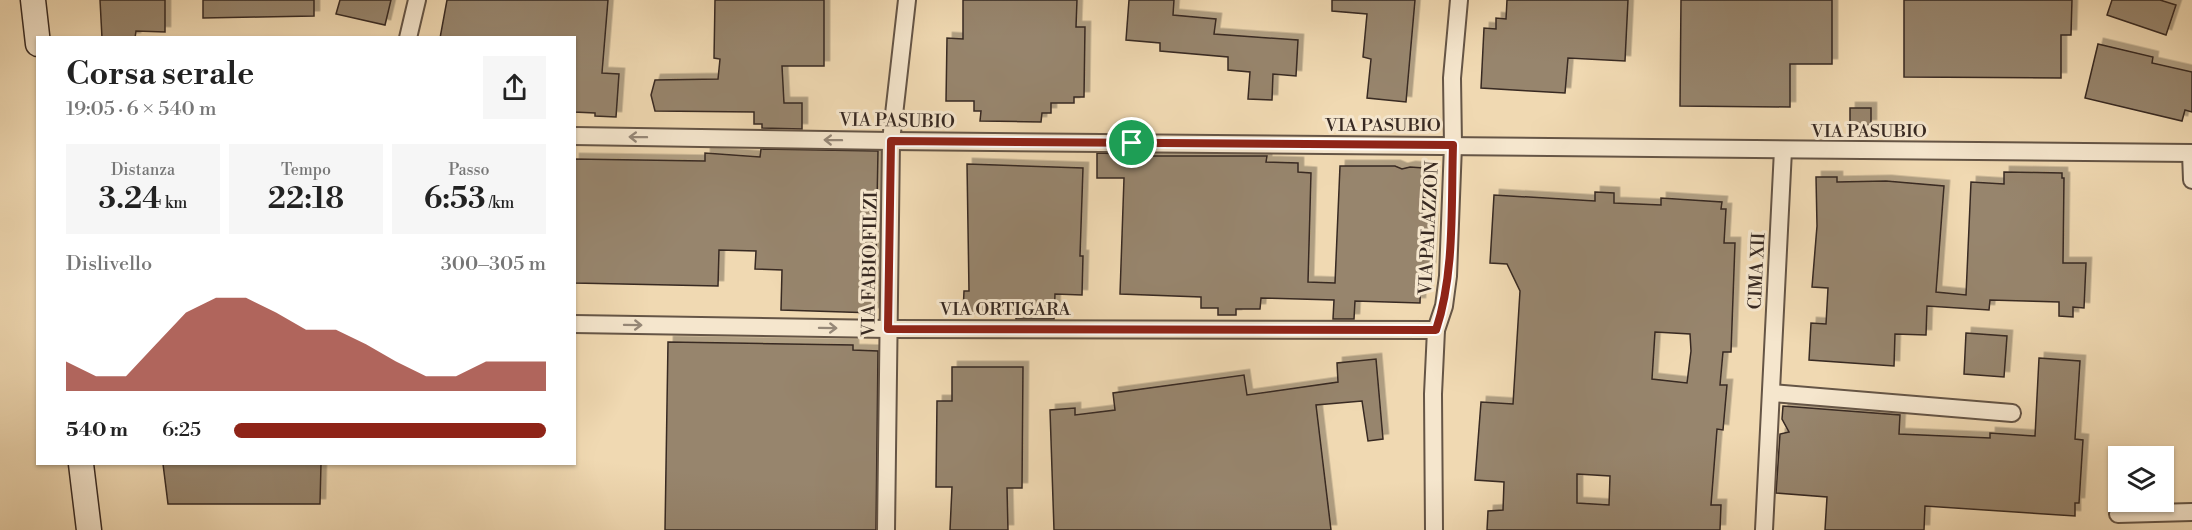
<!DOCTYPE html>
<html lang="it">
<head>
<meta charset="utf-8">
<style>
	body { margin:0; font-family:"Libre Bodoni",serif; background:#f6f6f6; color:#222; height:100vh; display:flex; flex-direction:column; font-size:22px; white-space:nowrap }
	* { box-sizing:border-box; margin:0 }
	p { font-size:20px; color:#767676 }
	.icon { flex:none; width:33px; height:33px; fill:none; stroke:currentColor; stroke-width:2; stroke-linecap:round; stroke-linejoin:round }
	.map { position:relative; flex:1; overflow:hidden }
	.sheet { position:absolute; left:36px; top:36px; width:540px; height:429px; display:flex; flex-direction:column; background:#fff; border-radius:0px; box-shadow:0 2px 4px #0004 }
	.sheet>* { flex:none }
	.tools { position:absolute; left:2108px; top:446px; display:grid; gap:12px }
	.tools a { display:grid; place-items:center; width:66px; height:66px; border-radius:0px; background:#fff; box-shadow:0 2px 4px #0004; font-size:30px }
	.pin { position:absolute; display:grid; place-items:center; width:51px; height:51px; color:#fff; margin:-26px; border:3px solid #fff; border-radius:50%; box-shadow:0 2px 6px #0007 }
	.round { display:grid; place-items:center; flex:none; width:63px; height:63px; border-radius:0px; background:#f6f6f6 }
	.headline { display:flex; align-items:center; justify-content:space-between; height:102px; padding:0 30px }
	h1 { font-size:33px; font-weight:600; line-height:45px }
	.figures { display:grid; grid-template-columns:repeat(3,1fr); gap:9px; height:102px; padding:6px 30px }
	.figures div { display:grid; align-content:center; border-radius:0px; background:#f6f6f6; text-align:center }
	.figures b { font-size:30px; font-weight:600 }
	.figures small { font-size:16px; font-weight:400 }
	.figures p { font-size:16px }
	.chart { height:168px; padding:12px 30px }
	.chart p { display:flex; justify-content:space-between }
	.chart svg { width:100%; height:108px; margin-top:6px; fill:#8f2418; opacity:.7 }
	ul { padding:0 30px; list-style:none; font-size:20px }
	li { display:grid; grid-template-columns:96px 72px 1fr; align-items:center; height:45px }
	li i { height:15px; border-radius:8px; background:#8f2418 }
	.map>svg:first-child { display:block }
</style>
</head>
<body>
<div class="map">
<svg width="2192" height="530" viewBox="0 0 2192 530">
	<defs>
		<filter id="shadow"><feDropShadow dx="5.5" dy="-5.5" stdDeviation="0" flood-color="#0004"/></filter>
	</defs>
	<rect width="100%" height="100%" fill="#f0d9b2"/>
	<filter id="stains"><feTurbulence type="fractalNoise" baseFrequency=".00333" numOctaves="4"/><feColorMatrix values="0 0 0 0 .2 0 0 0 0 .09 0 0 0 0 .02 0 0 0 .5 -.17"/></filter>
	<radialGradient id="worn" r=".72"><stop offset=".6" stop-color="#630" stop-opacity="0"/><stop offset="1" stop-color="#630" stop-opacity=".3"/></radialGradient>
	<g fill="#97856d" stroke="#372922" stroke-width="1.5" fill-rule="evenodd" filter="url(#shadow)">
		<polygon points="100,0 165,0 165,32 136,31 135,38 102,38"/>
		<polygon points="203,0 314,0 314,16 203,18"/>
		<polygon points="340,0 391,0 385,25 336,14"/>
		<polygon points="447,0 608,0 602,73 619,74 616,117 595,116 595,113 574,112 574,38 440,38"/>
		<polygon points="715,0 824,0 824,66 782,66 784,103 802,103 802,129 762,128 762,124 754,124 754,112 655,111 651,95 655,80 718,79 720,59 714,58"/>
		<polygon points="963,0 1077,0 1076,27 1085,27 1084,97 1074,97 1074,103 1051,103 1051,113 1042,113 1041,122 980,121 981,111 974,111 974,101 946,101 947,38 963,39"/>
		<polygon points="1129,0 1174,0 1173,15 1216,19 1214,34 1298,40 1296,76 1273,74 1272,100 1248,99 1250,72 1228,70 1228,57 1160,51 1160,43 1126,40"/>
		<polygon points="1332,0 1415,0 1406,102 1367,98 1371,59 1363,57 1367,14 1332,11"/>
		<polygon points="1507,0 1628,0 1625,61 1568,58 1565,93 1481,88 1484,28 1496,29 1496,18 1506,19"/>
		<polygon points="1681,0 1832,0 1832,64 1790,64 1790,107 1680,106"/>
		<polygon points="1904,0 2072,0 2071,35 2061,35 2061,78 1904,77"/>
		<polygon points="2112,0 2160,0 2176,5 2166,35 2107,15"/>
		<polygon points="2098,44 2153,57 2152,63 2192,72 2192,112 2185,110 2182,121 2085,98"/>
		<rect x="1850" y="108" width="21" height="17"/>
		<polygon points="761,149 878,151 875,313 781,310 782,270 755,269 756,251 719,250 718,286 574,283 574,159 705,161 705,153 760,157"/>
		<polygon points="1097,153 1127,154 1127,156 1267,156 1266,162 1298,163 1298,172 1311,173 1308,282 1335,283 1340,166 1395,166 1402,169 1410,167 1424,168 1422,220 1432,220 1430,268 1421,267 1420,303 1355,301 1354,319 1333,319 1334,300 1261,298 1260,309 1236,309 1236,315 1218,315 1218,308 1201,308 1201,297 1120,294 1124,178 1097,178"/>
		<polygon points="967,164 1083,168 1080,256 1083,256 1082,295 1055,294 1054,319 1016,319 1016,315 963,313 964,291 969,291"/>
		<polygon points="2004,172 2062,173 2062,178 2064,178 2063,263 2086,263 2084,308 2073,307 2073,317 2059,316 2059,302 1990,300 1989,310 1927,306 1926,335 1895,334 1894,366 1809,360 1811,323 1826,324 1828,288 1812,287 1817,226 1816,177 1837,177 1837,182 1886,181 1944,186 1936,292 1966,295 1971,182 2004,184"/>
		<path d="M1595,192L1614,193V203L1661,205V198L1722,202L1721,209H1726L1724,243H1735L1731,352H1723L1720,385H1727L1723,430L1717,429L1711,505H1721L1720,530H1487L1488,511L1503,510L1504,482L1475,480L1481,402L1513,404L1520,291L1507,264L1490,263L1494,195L1595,201ZM1655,332L1690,334L1691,351L1687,383L1652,379ZM1577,474L1610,476L1609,505L1577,503Z"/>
		<polygon points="1966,333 2007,336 2004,377 1964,374"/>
		<polygon points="668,342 853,345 853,350 878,351 876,530 665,530"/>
		<polygon points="2039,358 2080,361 2075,439 2083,440 2079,503 2075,503 2075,516 1925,506 1924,530 1825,530 1827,497 1776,493 1780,434 1789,432 1782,419 1783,406 1900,415 1899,434 1990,438 1990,433 2035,436"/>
		<polygon points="1376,359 1383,439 1368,441 1362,401 1316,405 1331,530 1054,530 1050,410 1075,408 1075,415 1115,410 1113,393 1244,375 1247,395 1338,382 1337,363"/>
		<polygon points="952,367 1023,367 1022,488 1007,488 1008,530 950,530 952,487 936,487 937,401 952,401"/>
		<polygon points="163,464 321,464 320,504 168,504"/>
	</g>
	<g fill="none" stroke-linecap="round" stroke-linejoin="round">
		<defs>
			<g id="minor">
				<polyline points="408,38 417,0"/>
				<polyline points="574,136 891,141 2192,153"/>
				<polyline points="2191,153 2192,180"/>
				<polyline points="574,324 888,329 1436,330"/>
				<polyline points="1771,393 2012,413"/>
				<polyline points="2118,514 2192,512"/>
				<polyline points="886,530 891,141 907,0"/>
				<polyline points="1434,530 1433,394 1436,330 1444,306 1448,276 1453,145 1452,78 1459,0"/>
				<polyline points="1764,530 1783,150"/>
			</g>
			<g id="secondary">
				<polyline points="33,0 38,44"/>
				<polyline points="81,464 89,530"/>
			</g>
		</defs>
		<use href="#minor" stroke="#655546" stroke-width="20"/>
		<use href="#secondary" stroke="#372922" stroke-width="27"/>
		<use href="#minor" stroke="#f5e6cd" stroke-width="16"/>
		<use href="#secondary" stroke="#f5e6cd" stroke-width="24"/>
	</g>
	<defs><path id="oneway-shaft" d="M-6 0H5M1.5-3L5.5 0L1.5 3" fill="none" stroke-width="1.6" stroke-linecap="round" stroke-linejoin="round" transform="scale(1.5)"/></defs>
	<g stroke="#968878">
		<use href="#oneway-shaft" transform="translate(638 137) rotate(-179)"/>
		<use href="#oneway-shaft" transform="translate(833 140) rotate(-179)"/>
		<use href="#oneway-shaft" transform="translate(633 325) rotate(1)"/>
		<use href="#oneway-shaft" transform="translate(828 328) rotate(1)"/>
	</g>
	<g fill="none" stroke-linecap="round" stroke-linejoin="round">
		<defs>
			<path id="route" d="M891,141L1453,145C1451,205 1455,273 1436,330L888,329Z"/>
		</defs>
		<use href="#route" stroke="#fff" stroke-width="12"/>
		<use href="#route" stroke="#8f2418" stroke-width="8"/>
	</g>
	<g text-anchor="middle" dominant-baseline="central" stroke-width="6" stroke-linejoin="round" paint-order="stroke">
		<g font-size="18" fill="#372922" stroke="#f5e6cd">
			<text transform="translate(897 121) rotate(1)">VIA PASUBIO</text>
			<text x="1383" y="125">VIA PASUBIO</text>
			<text x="1869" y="131">VIA PASUBIO</text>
			<text transform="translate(1429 228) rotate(-87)">VIA PALAZZON</text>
			<text transform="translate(870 264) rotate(-89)">VIA FABIO FILZI</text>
			<text transform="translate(1757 271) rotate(-87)">CIMA XII</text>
			<text x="1005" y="309">VIA ORTIGARA</text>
		</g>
	</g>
	<rect width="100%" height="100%" filter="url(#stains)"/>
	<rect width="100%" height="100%" fill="url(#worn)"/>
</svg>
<div class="tools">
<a><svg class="icon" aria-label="layers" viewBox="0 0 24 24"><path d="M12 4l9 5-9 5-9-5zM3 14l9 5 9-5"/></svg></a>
</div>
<div class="pin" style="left:1132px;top:143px;background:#1e9e55"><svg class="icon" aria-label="arrive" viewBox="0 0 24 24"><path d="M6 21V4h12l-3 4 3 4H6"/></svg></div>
<section class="sheet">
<div class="headline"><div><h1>Corsa serale</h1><p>19:05 · 6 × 540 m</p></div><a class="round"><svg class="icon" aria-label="share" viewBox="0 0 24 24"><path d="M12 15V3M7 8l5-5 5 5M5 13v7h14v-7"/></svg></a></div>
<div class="figures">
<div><p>Distanza</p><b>3.24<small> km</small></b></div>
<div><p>Tempo</p><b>22:18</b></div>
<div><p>Passo</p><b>6:53<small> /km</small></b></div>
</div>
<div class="chart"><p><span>Dislivello</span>300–305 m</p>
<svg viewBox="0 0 160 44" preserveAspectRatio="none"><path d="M0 44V32L10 38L20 38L30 25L40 12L50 6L60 6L70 12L80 19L90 19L100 25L110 32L120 38L130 38L140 32L150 32L160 32V44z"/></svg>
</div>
<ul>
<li><b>540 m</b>6:25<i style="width:100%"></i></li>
</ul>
</section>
</div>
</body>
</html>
